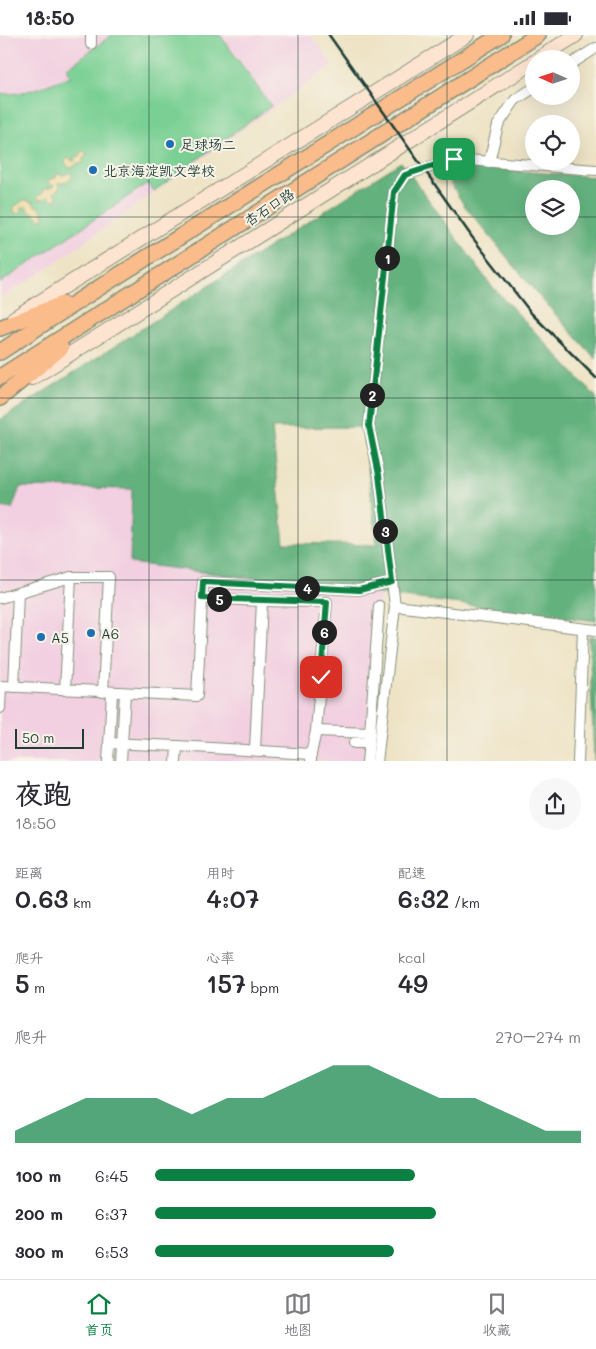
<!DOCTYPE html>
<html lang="zh">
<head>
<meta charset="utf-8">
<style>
	body { margin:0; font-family:Mali,"LXGW WenKai TC",sans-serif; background:#f7f7f7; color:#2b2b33; height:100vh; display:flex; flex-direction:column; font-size:19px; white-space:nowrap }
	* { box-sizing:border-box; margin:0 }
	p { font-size:16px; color:#7c7c81 }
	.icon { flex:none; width:28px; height:28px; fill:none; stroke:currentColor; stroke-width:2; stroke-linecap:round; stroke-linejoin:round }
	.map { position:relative; height:726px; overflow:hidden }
	.side { display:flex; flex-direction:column; background:#fff; flex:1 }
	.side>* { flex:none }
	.needle { width:32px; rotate:273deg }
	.buttons { position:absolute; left:525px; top:15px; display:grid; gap:10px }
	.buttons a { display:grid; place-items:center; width:55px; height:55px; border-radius:50%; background:#fff; box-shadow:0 5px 20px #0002; font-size:25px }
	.scale { position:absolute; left:15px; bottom:12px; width:69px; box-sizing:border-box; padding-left:5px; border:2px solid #1f3d34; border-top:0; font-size:14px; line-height:18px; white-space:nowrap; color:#1f3d34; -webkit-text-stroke:4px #f7f3e8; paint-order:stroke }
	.pin { position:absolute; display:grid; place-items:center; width:42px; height:42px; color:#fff; margin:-21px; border-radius:10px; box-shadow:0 2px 8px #0006 }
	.km { position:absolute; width:25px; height:25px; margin:-12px; border-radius:50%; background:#222; color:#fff; font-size:14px; line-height:25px; text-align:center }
	.round { display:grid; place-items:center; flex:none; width:52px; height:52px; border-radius:26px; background:#f7f7f7 }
	.overview { display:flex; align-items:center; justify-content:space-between; height:85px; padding:0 15px }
	h1 { font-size:28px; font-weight:600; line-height:38px }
	.metrics { display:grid; grid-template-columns:repeat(3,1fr); gap:8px; height:85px; padding:5px 15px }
	.metrics div { display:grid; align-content:center }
	.metrics b { font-size:25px; font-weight:600 }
	.metrics small { font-size:14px; font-weight:400 }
	.metrics p { font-size:14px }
	.chart { height:140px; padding:10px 15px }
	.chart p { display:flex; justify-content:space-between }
	.chart svg { width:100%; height:90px; margin-top:5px; fill:#0b8043; opacity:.7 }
	ul { padding:0 15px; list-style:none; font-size:16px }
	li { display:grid; grid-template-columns:80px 60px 1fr; align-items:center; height:38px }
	li i { height:12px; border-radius:6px; background:#0b8043 }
	.status { display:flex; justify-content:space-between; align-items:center; height:35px; padding:0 25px; background:#fff; direction:ltr }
	.status svg { height:14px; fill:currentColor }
	.dock { display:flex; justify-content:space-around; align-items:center; height:70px; border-top:1px solid #e1e1e2; background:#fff; font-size:14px; color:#7c7c81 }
	.dock a { display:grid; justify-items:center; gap:2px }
	.dock .on { color:#0b8043 }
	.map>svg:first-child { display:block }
</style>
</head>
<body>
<div class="status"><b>18:50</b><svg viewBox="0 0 49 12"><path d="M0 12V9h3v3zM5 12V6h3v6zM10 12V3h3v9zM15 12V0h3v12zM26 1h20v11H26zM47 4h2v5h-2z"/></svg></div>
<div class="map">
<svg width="596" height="727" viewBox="0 0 596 727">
	<rect width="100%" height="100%" fill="#f7f3e8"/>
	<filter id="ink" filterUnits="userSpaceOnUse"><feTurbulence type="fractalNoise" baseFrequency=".02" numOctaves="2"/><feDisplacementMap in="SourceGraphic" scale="10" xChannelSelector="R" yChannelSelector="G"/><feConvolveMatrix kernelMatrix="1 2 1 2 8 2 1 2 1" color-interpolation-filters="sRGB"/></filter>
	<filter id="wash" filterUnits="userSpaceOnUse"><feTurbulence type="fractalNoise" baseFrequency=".0096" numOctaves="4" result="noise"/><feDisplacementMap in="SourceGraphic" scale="20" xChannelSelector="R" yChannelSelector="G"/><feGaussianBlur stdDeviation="1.12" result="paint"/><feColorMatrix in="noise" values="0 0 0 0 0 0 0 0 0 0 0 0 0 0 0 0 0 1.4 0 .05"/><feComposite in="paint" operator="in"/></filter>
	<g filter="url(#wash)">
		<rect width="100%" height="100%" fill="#eee3c5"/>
		<g fill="#f2cfe1">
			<polygon points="0,0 311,0 333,30 38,240 0,263"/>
			<polygon points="20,452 133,454 131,528 380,559 363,726 0,727 0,472 12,473"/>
		</g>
		<path fill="#7ad094" stroke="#4c8664" d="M112,0H220L271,71L154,156L148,148L0,248V59C26,60 47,50 71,41L66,34Z"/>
		<g fill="#63b27e" stroke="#417859" fill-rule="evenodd">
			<path d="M401,127L490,249L596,362V586L130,528L132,454L20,452L12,474L0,472V385ZM363,392L377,510L284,508L272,393Z"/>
			<path d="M463,132L596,142V324L539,261L464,170L442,135ZM534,154H571V191H534Z"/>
			<polygon points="589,601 596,602 596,726 594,726"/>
		</g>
		<g fill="#eeda9e" stroke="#868c69">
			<polygon points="81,116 83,116 88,120 83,123 83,128 81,129 77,128 74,132 70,133 66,130 65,126 68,123 73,126 75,126 74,121 80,122"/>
			<polygon points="68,138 72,139 72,143 63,148 57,148 60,151 59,154 54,158 57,160 56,165 52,165 48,161 44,164 39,165 37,162 43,158 43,154 50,153 54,151 50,149 48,147 50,144 56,143 56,139 64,140"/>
			<path d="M24,165L33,167L35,171C42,173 43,177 44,183L40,184L33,177L29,178L27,172H21L22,176L19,179H16L14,175V172Z"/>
		</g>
	</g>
	<g filter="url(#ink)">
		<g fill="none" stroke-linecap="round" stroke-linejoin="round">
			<defs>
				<g id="street">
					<polyline points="91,9 91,0"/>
					<polyline points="571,29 596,13"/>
					<polyline points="489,127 498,90 515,65 534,53"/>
					<polyline points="71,542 109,542 103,657"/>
					<polyline points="0,563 71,542 65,655"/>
					<polyline points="202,563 262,566 255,715"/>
					<polyline points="262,566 327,567 316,696 311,719"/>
					<polyline points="395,571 596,595"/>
					<polyline points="14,652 18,558"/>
					<polyline points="0,673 1,651 197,661 203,547 359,555 392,547"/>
					<polyline points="316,696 370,698 379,571"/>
					<polyline points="109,708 177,711 176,727"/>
					<polyline points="354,708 369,708"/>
					<polyline points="177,711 311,719 311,727"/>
					<polyline points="108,727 112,658"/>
					<polyline points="121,727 125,658"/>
					<polyline points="367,727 370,698"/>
					<polyline points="377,727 395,571 379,440 369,391 394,157 405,140 454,124 596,135"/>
					<polyline points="578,727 583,594"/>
				</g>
				<g id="secondary">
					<polyline points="538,24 576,0"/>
					<polyline points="14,283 467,0"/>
					<polyline points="32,343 534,27"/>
				</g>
				<g id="primary">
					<polyline points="0,293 62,269"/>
					<polyline points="0,317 89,259 501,0"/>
					<polyline points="0,342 538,0"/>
					<polyline points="0,363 61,313"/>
				</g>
			</defs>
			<use href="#street" stroke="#86907c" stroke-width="12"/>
			<use href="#secondary" stroke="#86907c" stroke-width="16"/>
			<use href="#primary" stroke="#86907c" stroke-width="18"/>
			<use href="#street" stroke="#fff" stroke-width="10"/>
			<use href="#secondary" stroke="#fde4d1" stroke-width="14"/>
			<use href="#primary" stroke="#fabc8b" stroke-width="15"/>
			<polyline stroke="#1f3d34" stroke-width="2.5" points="329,0 472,202 532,279 596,343"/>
		</g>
	</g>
	<g fill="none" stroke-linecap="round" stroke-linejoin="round" filter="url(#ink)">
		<defs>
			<polyline id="route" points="321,642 327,567 202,563 203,547 359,555 392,547 379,440 369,391 394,157 405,140 454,124"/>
		</defs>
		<use href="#route" stroke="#fff" stroke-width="10"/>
		<use href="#route" stroke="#0b8043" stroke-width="6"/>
	</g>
	<path fill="none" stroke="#1f3d34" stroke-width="1" stroke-opacity="0.55" d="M149,0V727M298,0V727M447,0V727M0,182H534M571,182H596M0,363H596M0,545H596"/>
	<g fill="#1f6fb2" stroke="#f7f3e8" stroke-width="2">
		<circle cx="170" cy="109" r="5"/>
		<circle cx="93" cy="135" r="5"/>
		<circle cx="91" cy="598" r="5"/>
		<circle cx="41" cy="602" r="5"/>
	</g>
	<g text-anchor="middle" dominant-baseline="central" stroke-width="4" stroke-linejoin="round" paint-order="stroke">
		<g font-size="14" fill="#1f3d34" stroke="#f7f3e8" text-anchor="start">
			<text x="180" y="109">足球场二</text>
			<text x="103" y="135">北京海淀凯文学校</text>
			<text x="101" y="598">A6</text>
			<text x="51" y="602">A5</text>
		</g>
		<g font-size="14" fill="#1f3d34" stroke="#f7f3e8">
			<text transform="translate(269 172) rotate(-33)">杏石口路</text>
		</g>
	</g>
</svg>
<div class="buttons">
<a><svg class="needle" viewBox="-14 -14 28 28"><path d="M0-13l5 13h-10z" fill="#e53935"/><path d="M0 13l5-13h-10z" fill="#7c7c81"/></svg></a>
<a><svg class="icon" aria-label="locate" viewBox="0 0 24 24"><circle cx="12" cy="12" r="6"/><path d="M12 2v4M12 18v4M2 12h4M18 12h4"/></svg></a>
<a><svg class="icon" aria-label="layers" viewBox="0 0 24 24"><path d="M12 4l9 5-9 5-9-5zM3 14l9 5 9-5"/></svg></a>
</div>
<div class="scale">50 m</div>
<div class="pin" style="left:454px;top:124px;background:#1e9e55"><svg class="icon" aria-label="arrive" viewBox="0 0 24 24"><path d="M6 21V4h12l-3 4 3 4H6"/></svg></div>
<div class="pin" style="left:321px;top:642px;background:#d93025"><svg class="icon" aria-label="check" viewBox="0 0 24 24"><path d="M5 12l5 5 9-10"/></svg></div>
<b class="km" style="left:387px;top:223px">1</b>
<b class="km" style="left:372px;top:360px">2</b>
<b class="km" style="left:385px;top:496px">3</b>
<b class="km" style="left:307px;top:553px">4</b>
<b class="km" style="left:219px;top:564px">5</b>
<b class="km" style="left:324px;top:597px">6</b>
</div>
<section class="side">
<div class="overview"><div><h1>夜跑</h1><p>18:50</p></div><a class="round"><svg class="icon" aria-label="share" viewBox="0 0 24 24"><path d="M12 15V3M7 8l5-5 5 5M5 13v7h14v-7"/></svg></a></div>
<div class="metrics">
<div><p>距离</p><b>0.63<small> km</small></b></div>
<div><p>用时</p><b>4:07</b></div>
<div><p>配速</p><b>6:32<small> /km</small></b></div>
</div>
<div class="metrics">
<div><p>爬升</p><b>5<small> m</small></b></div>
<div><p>心率</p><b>157<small> bpm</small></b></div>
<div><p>kcal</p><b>49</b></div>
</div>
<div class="chart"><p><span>爬升</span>270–274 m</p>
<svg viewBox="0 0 160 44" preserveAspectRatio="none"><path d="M0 44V38L10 30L20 22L30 22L40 22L50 30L60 22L70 22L80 14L90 6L100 6L110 14L120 22L130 22L140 30L150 38L160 38V44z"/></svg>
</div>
<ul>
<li><b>100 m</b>6:45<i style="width:61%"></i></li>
<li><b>200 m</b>6:37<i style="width:66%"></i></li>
<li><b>300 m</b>6:53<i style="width:56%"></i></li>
</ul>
</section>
<nav class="dock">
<a class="on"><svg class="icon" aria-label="home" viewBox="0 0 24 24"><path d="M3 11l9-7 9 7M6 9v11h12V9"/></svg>首页</a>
<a><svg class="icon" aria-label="map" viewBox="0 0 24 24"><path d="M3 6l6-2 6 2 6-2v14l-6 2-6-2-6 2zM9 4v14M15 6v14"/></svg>地图</a>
<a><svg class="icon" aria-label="saved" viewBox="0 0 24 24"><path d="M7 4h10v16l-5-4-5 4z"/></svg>收藏</a>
</nav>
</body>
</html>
